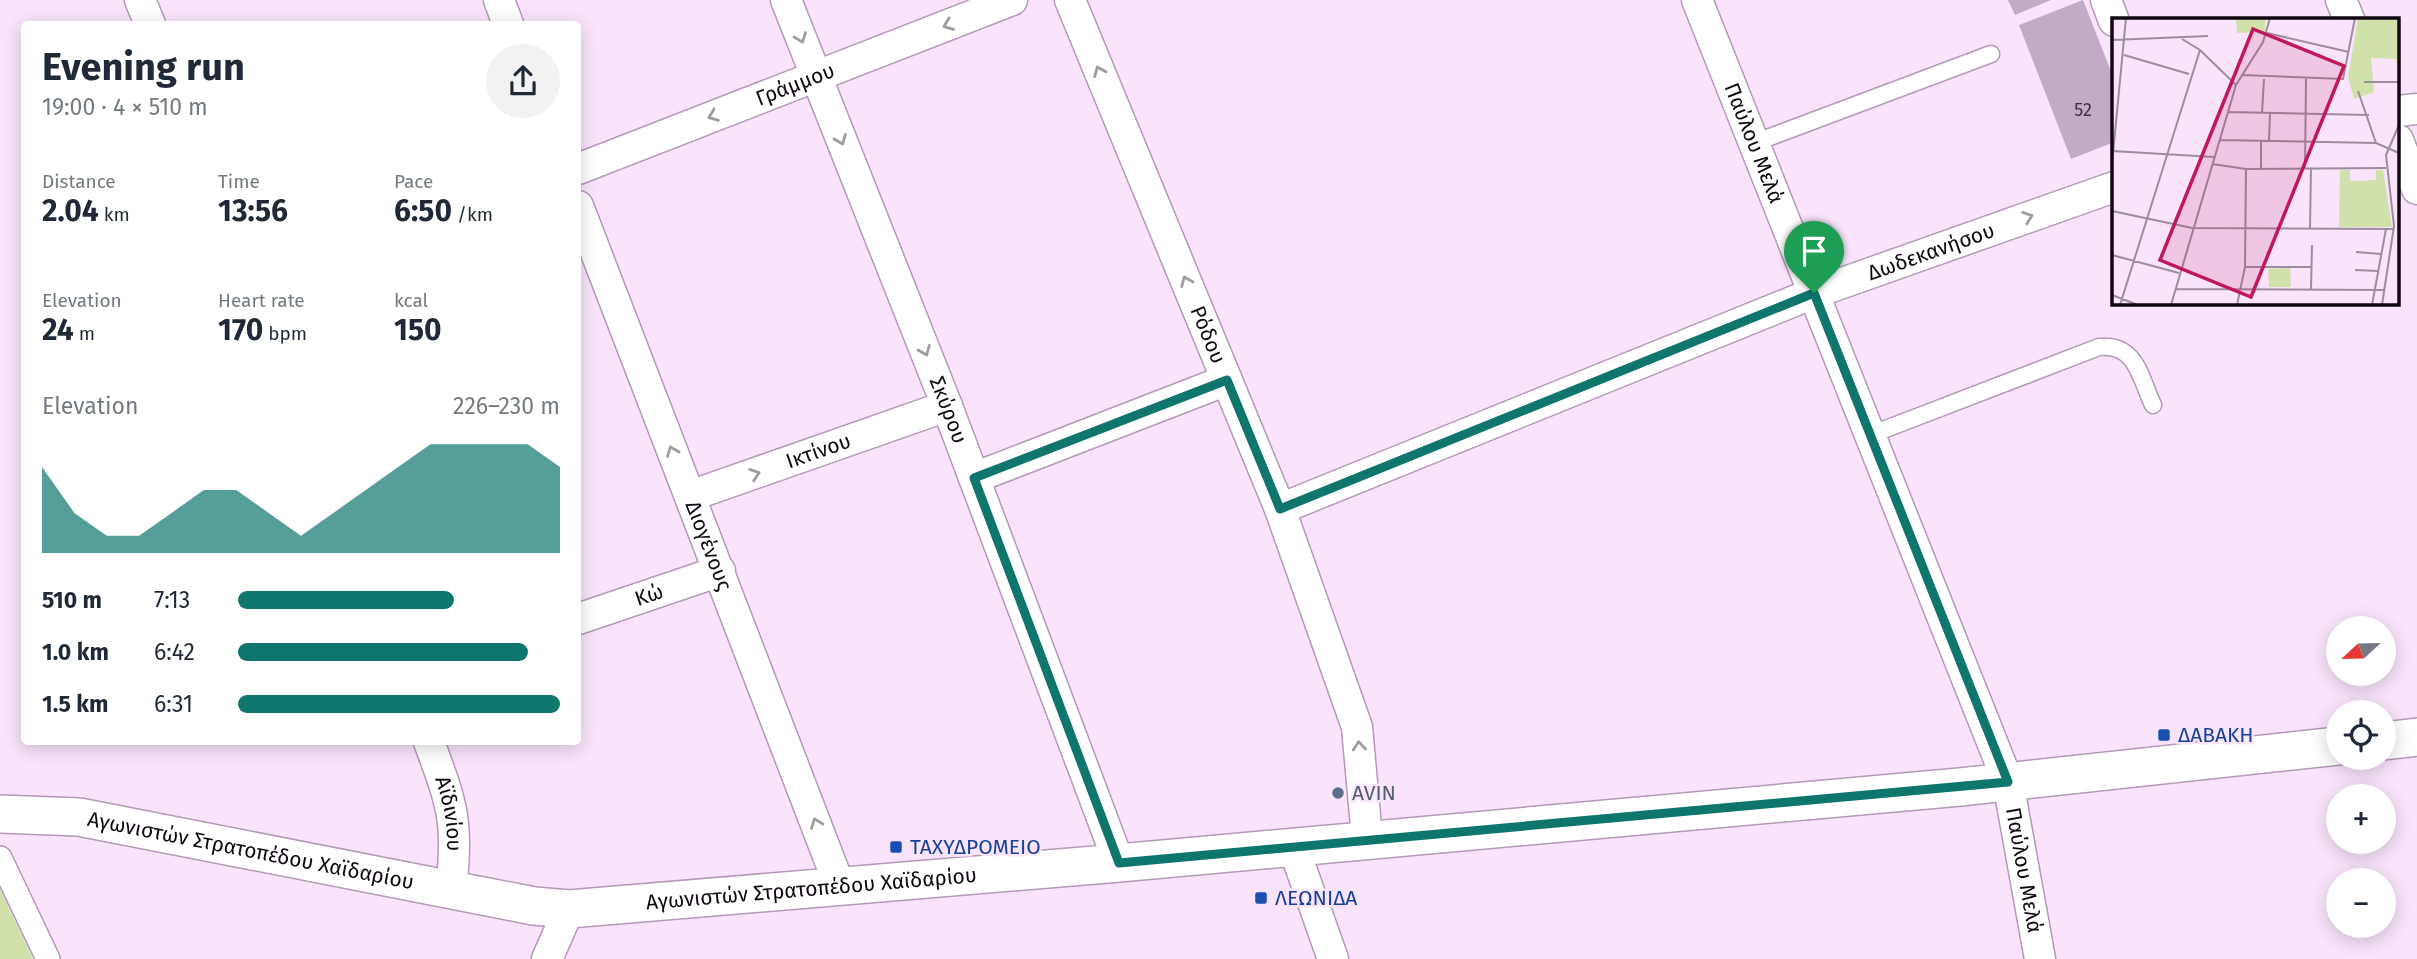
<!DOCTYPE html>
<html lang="en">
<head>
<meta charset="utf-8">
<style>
	body { margin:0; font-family:"Fira Sans",sans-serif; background:#f2f2f3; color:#1f2937; height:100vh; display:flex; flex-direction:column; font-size:26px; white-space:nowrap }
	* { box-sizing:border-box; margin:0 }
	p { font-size:23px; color:#747a83 }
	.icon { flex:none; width:38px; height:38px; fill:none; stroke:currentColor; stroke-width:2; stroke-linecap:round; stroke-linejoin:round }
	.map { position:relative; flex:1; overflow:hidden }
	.sheet { position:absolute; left:21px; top:21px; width:560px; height:724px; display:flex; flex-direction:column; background:#fff; border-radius:7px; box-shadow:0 4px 18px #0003 }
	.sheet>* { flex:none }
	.needle { width:46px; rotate:248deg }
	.fabs { position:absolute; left:2326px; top:616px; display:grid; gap:14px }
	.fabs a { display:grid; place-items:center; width:70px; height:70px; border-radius:50%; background:#fff; box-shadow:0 4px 18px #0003; font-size:35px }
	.pin { position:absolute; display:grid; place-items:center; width:60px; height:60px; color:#fff; margin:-72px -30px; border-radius:50% 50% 50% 0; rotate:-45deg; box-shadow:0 0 7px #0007 }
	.pin .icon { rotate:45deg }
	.round { display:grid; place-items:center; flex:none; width:74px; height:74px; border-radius:37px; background:#f2f2f3 }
	.head { display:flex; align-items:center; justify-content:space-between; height:119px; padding:0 21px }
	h1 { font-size:38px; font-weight:700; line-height:52px }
	.metrics { display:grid; grid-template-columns:repeat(3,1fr); gap:10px; height:119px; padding:7px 21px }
	.metrics div { display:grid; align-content:center }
	.metrics b { font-size:30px; font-weight:700 }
	.metrics small { font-size:19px; font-weight:400 }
	.metrics p { font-size:19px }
	.chart { height:196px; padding:14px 21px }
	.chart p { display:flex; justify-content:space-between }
	.chart svg { width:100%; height:126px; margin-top:7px; fill:#0f766e; opacity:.7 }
	ul { padding:0 21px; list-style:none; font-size:23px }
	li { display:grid; grid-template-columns:112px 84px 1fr; align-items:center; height:52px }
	li i { height:18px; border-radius:9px; background:#0f766e }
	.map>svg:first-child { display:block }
</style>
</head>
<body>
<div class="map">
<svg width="2417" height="959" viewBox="0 0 2417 959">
	<rect width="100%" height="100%" fill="#f9e4fc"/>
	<polygon fill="#d0e1ac" points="0,889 33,959 0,959"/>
	<g fill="#c3aac7">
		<polygon points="2008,0 2051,0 2015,15"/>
		<polygon points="2083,0 2114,79 2114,142 2071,159 2019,25"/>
	</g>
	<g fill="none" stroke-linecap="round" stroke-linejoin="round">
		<defs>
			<g id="service">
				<polyline points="1754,143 1991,54"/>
				<path d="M1870,435L2099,347C2136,343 2140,377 2153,405"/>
			</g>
			<polyline id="pedestrian" points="0,858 48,959"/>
			<g id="minor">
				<polyline points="140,0 150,24"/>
				<polyline points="499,0 508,24"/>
				<path id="s1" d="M786,0L947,406L1119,863"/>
				<path id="s2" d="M1070,0L1280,509L1357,727L1367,838"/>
				<path id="s3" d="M1697,0L2008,782L2040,959"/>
				<polyline points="2106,0 2114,21"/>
				<polyline points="2341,0 2349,19"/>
				<polyline points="2398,111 2417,109"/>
				<polyline points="2398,140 2417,189"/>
				<path id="s4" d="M578,169L1012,0"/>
				<path id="s5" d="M578,206L840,887"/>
				<polyline points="974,478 1227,380"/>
				<path id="s6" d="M690,496L947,406"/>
				<path id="s7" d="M1280,509L1814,293L2114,187"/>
				<path id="s8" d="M578,619L720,571"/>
				<path id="s9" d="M429,742C452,804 459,822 451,889"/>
				<polyline points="1293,846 1333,959"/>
				<polyline points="547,959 569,909"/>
			</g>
			<g id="tertiary">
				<polyline points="2384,741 2417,737"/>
				<path id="s10" d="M0,814L79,817L534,906L569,909L1119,863L1960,787L2338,746"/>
			</g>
		</defs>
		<use href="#service" stroke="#b39ab6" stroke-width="19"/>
		<use href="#pedestrian" stroke="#b39ab6" stroke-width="26"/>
		<use href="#minor" stroke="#b39ab6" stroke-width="33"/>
		<use href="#tertiary" stroke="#b39ab6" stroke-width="40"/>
		<use href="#service" stroke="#fff" stroke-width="16"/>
		<use href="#pedestrian" stroke="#fff" stroke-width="23"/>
		<use href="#minor" stroke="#fff" stroke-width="30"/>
		<use href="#tertiary" stroke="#fff" stroke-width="37"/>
	</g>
	<defs><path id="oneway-chevron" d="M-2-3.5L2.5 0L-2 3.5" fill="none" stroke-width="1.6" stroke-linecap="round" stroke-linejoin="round" transform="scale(1.75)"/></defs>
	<g stroke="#a09ca0">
		<use href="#oneway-chevron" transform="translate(948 25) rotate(159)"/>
		<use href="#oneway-chevron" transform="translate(801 38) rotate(69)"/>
		<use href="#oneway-chevron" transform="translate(1099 71) rotate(-113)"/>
		<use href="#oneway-chevron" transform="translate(713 116) rotate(159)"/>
		<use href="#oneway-chevron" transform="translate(841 140) rotate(68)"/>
		<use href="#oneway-chevron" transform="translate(2028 217) rotate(-19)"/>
		<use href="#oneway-chevron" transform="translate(1186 281) rotate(-112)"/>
		<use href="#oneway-chevron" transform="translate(925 351) rotate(68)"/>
		<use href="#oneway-chevron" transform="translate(672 451) rotate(-111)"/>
		<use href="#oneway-chevron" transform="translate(755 474) rotate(-19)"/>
		<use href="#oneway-chevron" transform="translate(1359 746) rotate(-95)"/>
		<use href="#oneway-chevron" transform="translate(816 823) rotate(-111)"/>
	</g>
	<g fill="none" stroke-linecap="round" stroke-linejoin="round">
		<defs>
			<polygon id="route" points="1814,293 2008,782 1119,863 974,478 1227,380 1280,509"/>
		</defs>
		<use href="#route" stroke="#fff" stroke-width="14"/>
		<use href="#route" stroke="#0f766e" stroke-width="9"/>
	</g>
	<g fill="#1a4fb4" stroke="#f9e4fc" stroke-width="2.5">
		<rect x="2157" y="728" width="14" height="14" rx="3.5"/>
		<rect x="889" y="840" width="14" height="14" rx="3.5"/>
		<rect x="1254" y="891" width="14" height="14" rx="3.5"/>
	</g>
	<circle fill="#5c6f8a" stroke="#f9e4fc" stroke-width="2.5" cx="1338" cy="793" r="7"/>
	<g text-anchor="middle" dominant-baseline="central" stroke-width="5" stroke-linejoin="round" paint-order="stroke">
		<g font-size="18" fill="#3e303f">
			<text x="2083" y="110">52</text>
		</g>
		<g font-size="21" fill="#110812" stroke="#f9e4fc">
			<text stroke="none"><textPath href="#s4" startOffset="233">Γράμμου</textPath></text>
			<text stroke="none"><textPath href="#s3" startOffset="154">Παύλου Μελά</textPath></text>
			<text stroke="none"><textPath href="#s7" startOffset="700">Δωδεκανήσου</textPath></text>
			<text stroke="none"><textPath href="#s2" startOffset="362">Ρόδου</textPath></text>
			<text stroke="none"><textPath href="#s1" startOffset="441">Σκύρου</textPath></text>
			<text stroke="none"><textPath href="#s6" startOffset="136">Ικτίνου</textPath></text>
			<text stroke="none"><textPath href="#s5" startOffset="364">Διογένους</textPath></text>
			<text stroke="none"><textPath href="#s8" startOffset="75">Κώ</textPath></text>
			<text stroke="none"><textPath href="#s9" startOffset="75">Αϊδινίου</textPath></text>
			<text stroke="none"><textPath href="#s10" startOffset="254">Αγωνιστών Στρατοπέδου Χαϊδαρίου</textPath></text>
			<text stroke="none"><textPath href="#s3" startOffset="931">Παύλου Μελά</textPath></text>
			<text stroke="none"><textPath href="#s10" startOffset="821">Αγωνιστών Στρατοπέδου Χαϊδαρίου</textPath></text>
		</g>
		<g font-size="21" fill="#164399" stroke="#f9e4fc" text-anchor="start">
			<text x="2178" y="735">ΔΑΒΑΚΗ</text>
			<text x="910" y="847">ΤΑΧΥΔΡΟΜΕΙΟ</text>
			<text x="1275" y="898">ΛΕΩΝΙΔΑ</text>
		</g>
		<g font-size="21" fill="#4e5e75" stroke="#f9e4fc" text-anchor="start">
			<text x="1352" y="793">AVIN</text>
		</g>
	</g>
	<g transform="translate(2112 18)">
		<rect width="287" height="287" fill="#f9e4fc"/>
		<path d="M124,0H153V14L125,15ZM246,0H287V61L284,41L259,40L262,74L242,81L236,59ZM228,152H238V163L264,162V152H271L280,209H227ZM178,250L179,269H157L156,251Z" fill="#d0e1ac"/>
		<path fill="none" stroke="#9c8c9e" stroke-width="2" d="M155,15L237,34M70,21L88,32L124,67M0,22L96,18M12,37L77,56M130,57L231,61L243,0M252,64H287M246,73L264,125M116,94L257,97M150,95L152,61M107,122L264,125L287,135M157,123L158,95M0,133L102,139M0,146L14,0M100,146L134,151L274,150M193,150L194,61M149,151V123M0,193L80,210L282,211M198,210L199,150M244,234L269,236M0,237L67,255M133,249H199M243,252L266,253M63,271L273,272M199,272L200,227M0,277L26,287M8,287L88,32M59,287L124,67L151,24L158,0M125,287L133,249L134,151M260,287L274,211M270,287L282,208L274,137L287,107"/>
		<path fill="#c2185b" fill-opacity="0.15" stroke="#c2185b" stroke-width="3.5" d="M141,11L232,48L139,279L48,242Z"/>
		<rect width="287" height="287" fill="none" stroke="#110812" stroke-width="3.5"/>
	</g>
</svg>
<div class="fabs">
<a><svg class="needle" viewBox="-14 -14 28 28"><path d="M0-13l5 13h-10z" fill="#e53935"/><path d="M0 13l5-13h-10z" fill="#747a83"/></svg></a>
<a><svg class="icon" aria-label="locate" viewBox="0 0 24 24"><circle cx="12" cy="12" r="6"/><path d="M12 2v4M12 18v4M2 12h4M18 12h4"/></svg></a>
<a>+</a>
<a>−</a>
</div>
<div class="pin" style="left:1814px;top:293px;background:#1e9e55"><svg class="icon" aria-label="arrive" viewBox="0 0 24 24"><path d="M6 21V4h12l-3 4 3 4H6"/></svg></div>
<section class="sheet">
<div class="head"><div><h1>Evening run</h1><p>19:00 · 4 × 510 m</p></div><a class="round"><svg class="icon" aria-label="share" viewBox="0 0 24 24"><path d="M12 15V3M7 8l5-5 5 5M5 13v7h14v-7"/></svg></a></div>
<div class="metrics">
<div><p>Distance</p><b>2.04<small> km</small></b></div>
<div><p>Time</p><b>13:56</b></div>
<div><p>Pace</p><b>6:50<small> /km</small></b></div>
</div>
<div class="metrics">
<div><p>Elevation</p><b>24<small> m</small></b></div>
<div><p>Heart rate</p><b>170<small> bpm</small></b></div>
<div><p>kcal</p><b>150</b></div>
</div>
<div class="chart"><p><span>Elevation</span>226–230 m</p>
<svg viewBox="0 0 160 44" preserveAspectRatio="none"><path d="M0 44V14L10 30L20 38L30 38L40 30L50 22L60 22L70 30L80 38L90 30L100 22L110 14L120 6L130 6L140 6L150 6L160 14V44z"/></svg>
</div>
<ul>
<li><b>510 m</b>7:13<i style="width:67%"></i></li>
<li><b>1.0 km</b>6:42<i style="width:90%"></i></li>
<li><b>1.5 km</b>6:31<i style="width:100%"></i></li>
</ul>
</section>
</div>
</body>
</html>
